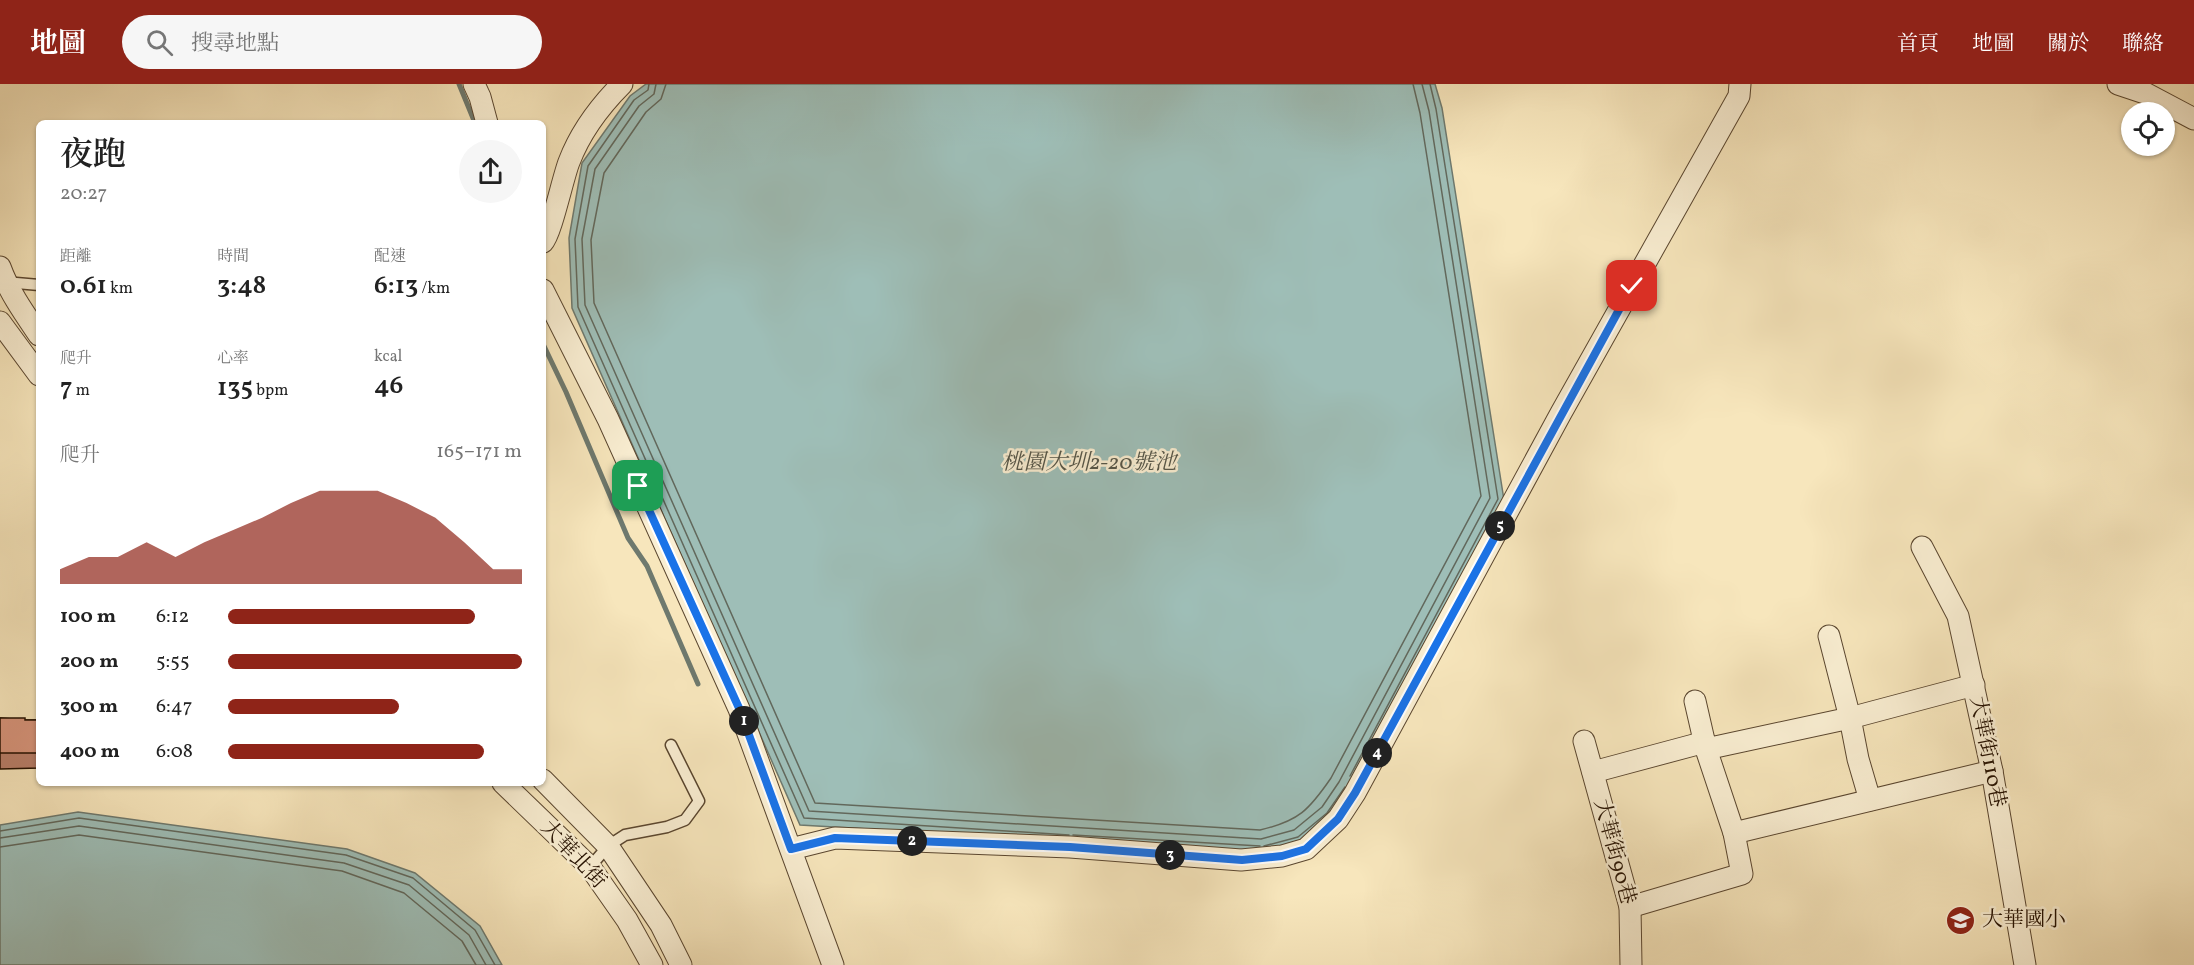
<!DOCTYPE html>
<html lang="zh-TW">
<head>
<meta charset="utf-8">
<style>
	body { margin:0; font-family:Vollkorn,"Noto Serif TC",serif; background:#f6f6f6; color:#222; height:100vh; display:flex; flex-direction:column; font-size:22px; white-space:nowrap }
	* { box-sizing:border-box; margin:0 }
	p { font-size:20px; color:#767676 }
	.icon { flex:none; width:33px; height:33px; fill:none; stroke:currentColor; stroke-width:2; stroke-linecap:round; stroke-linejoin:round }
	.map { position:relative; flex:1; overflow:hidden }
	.side { position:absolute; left:36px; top:36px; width:510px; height:666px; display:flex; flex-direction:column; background:#fff; border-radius:9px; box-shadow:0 2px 4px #0004 }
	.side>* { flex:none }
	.tools { position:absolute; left:2121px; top:18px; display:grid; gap:12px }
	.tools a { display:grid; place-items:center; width:54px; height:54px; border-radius:50%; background:#fff; box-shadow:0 2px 4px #0004; font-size:30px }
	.pin { position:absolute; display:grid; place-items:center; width:51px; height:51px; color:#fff; margin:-26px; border-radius:12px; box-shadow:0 3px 9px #0006 }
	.km { position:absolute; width:30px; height:30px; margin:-15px; border-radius:50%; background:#222; color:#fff; font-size:16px; line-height:30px; text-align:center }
	.round { display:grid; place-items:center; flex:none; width:63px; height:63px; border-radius:32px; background:#f6f6f6 }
	.headline { display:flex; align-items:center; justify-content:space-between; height:102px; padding:0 24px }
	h1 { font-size:33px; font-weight:600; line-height:45px }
	.stats { display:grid; grid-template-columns:repeat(3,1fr); gap:9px; height:102px; padding:6px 24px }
	.stats div { display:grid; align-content:center }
	.stats b { font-size:26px; font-weight:600 }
	.stats small { font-size:16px; font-weight:400 }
	.stats p { font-size:16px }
	.chart { height:168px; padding:12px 24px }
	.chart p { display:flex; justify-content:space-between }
	.chart svg { width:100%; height:108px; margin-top:6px; fill:#8f2418; opacity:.7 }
	ul { padding:0 24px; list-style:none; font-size:20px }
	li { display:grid; grid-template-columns:96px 72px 1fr; align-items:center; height:45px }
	li i { height:15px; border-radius:8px; background:#8f2418 }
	header { display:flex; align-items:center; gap:36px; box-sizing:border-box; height:84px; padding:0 30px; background:#8f2418; color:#fff }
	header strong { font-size:28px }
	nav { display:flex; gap:33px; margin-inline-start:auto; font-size:21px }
	.search { width:420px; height:54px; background:#f6f6f6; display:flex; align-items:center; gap:15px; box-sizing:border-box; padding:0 21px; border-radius:33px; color:#767676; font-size:22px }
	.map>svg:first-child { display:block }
</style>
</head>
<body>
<header>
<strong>地圖</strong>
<div class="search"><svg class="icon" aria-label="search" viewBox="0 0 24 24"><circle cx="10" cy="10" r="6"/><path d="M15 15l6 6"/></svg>搜尋地點</div>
<nav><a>首頁</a><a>地圖</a><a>關於</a><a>聯絡</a></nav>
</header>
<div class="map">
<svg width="2194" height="881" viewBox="0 0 2194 881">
	<rect width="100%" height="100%" fill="#f7e6bc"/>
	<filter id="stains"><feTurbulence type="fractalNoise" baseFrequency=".00333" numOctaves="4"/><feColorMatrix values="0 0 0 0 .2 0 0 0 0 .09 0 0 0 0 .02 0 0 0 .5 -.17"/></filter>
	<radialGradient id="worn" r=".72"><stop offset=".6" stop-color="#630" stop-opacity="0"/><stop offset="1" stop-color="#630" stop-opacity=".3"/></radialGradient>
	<g fill="#9ebeb7" stroke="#6e796e" stroke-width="1.5">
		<polygon points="646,0 1435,0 1442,24 1504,416 1332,732 1301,758 1262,768 800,741 572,224 569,154 582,79 630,12"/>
		<polygon points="78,728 347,765 415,789 480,842 502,881 0,881 0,741"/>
	</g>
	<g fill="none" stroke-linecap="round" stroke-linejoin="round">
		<g stroke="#62685c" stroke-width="1.5">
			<polyline points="649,0 648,6 634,16 588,82 575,155 578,223 804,734 1069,751"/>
			<polyline points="656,0 654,10 639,22 595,85 582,155 585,221 809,727 1261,755 1294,746 1322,723 1339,698 1490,414 1429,27 1422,0"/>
			<path d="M666,0L661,15L646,28L604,89L591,156L594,219L815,719L1260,746C1299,737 1309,726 1331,694L1481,412L1420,29L1413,0"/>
			<polyline points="1350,692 1498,415 1436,25 1430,0"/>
			<polyline points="0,747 79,734 346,771 413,794 475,846 495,881"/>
			<polyline points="1073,751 1260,762"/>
			<polyline points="0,754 79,742 344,779 409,801 469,851 486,881"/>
			<polyline points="1264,762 1298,753 1327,729 1345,703"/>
			<polyline points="0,763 79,751 342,787 404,809 462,857 476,881"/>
		</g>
		<g stroke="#6e796e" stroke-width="5">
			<polyline points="459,0 475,39"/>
			<polyline points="543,260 566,308 628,454 647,482 698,600"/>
		</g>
		<defs>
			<g id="service">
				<polyline points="5,198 39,201"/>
				<polyline points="590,783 608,762 625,751 667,743 685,736 699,717 671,661"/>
			</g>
			<g id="minor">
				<polyline points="474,0 480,13 487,39"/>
				<polyline points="2118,0 2145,9 2194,35"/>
				<path d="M543,158C551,150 563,93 569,78C580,49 600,22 622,0"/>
				<path d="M0,183C9,208 24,229 39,251"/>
				<polyline points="543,206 608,335 739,625 833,881"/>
				<polyline points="0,238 39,291"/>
				<polyline points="1922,463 1958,532 1992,687 2025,881"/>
				<polyline points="1829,552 1850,634 1858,675 1870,716"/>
				<polyline points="1584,657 1630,823 1631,881"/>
				<polyline points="1706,665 1850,634 1974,601"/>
				<polyline points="1593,688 1705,658"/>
				<polyline points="543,696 608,762 661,841 681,881"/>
				<polyline points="503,699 590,783 627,836 652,881"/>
				<polyline points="1734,749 1992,687"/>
				<polyline points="791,765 835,754 1070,763 1241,776 1282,772 1306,765 1338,735 1355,709 1561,329 1739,12 1740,0"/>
				<polyline points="1630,823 1742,790 1734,749 1706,665 1695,617"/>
			</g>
		</defs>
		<use href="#service" stroke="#5a462f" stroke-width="13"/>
		<use href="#minor" stroke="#5a462f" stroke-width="23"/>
		<use href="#service" stroke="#faefd3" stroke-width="10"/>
		<use href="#minor" stroke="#faefd3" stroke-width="21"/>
	</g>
	<polygon fill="#b87f6a" stroke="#251100" stroke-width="1.5" points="0,634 25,636 39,636 39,684 0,685"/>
	<polygon fill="#d6947b" stroke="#251100" stroke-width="1.5" points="0,634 25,634 25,636 39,636 39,669 0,669"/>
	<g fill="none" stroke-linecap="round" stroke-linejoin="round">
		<defs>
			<polyline id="route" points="638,402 739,624 791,765 835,754 1070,763 1242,776 1282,772 1306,765 1338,735 1355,709 1632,202"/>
		</defs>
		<use href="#route" stroke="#fff" stroke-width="12"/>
		<use href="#route" stroke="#1a73e8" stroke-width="8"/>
	</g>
	<defs>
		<symbol id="school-disc" viewBox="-11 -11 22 22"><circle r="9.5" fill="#8f2418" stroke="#faefd3"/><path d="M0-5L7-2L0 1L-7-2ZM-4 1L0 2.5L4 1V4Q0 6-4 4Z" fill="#fff"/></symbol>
	</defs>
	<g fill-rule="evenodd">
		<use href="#school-disc" x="1944" y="820" width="33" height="33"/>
	</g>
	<g text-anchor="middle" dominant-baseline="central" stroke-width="5" stroke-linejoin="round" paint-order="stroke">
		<g font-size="21" fill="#251100" stroke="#faefd3">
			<text transform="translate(1987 668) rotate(79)">大華街110巷</text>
			<text transform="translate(1614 768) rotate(75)">大華街90巷</text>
			<text transform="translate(573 771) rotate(47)">大華北街</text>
		</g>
		<g font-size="21" fill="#251100" stroke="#faefd3" text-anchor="start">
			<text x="1982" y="836">大華國小</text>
		</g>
		<g font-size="22" font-style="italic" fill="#555649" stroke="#faefd3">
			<text x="1089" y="379">桃園大圳2-20號池</text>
		</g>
	</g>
	<rect width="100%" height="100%" filter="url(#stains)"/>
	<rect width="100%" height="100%" fill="url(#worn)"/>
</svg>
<div class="tools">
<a><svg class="icon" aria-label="locate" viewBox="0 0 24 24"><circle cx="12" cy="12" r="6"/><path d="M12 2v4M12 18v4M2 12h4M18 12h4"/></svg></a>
</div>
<div class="pin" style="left:638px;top:402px;background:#1e9e55"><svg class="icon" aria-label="arrive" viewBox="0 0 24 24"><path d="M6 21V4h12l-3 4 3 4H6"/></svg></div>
<div class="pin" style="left:1632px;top:202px;background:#d93025"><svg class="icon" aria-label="check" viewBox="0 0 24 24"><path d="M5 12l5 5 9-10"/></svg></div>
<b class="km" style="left:744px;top:637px">1</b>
<b class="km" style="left:912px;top:757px">2</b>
<b class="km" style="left:1170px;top:771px">3</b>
<b class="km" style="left:1377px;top:669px">4</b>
<b class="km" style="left:1500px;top:442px">5</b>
<section class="side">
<div class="headline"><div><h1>夜跑</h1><p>20:27</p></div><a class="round"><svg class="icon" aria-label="share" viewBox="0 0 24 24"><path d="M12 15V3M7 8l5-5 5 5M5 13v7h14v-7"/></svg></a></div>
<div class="stats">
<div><p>距離</p><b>0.61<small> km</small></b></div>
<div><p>時間</p><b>3:48</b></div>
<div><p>配速</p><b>6:13<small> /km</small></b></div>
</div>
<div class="stats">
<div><p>爬升</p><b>7<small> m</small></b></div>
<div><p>心率</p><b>135<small> bpm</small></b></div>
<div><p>kcal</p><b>46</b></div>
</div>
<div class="chart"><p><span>爬升</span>165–171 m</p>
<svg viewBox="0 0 160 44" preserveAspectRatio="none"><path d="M0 44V38L10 33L20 33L30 27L40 33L50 27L60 22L70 17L80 11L90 6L100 6L110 6L120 11L130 17L140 27L150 38L160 38V44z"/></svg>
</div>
<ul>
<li><b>100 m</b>6:12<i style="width:84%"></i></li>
<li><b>200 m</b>5:55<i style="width:100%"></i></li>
<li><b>300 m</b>6:47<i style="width:58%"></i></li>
<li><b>400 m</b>6:08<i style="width:87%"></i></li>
</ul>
</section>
</div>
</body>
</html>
